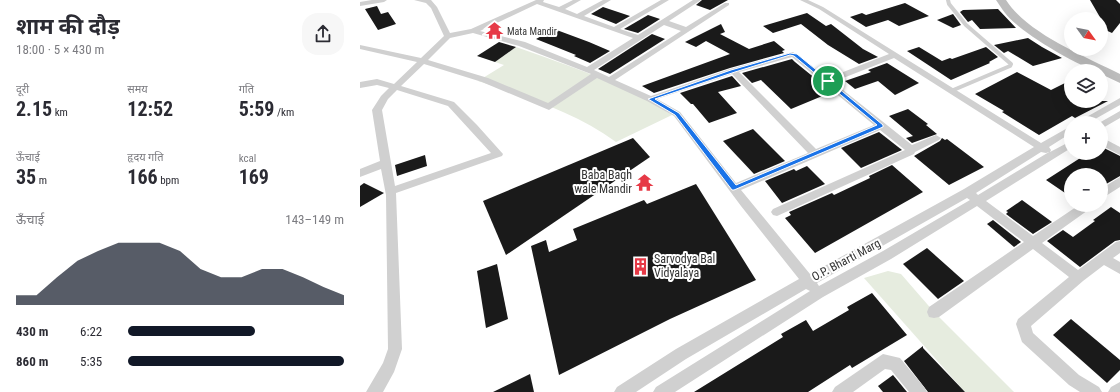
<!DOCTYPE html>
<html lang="hi">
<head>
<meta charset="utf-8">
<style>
	body { margin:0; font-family:"Roboto Condensed","Noto Sans Devanagari",sans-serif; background:#f7f7f7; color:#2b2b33; height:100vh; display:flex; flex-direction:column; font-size:15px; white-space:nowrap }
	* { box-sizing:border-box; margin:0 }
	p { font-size:13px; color:#7c7c81 }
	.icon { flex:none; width:22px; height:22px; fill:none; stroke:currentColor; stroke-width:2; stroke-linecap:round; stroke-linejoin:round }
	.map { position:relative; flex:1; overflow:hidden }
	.sheet { display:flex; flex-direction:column; background:#fff; width:360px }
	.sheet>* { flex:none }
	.needle { width:26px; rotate:123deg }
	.tools { position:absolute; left:704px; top:12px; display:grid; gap:8px }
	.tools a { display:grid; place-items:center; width:44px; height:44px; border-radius:50%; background:#fff; box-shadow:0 4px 16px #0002; font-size:20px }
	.pin { position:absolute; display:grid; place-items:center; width:34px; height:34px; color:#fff; margin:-17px; border:2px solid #fff; border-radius:50%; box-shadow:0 1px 4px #0007 }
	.round { display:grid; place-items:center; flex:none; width:42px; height:42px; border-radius:16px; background:#f7f7f7 }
	.headline { display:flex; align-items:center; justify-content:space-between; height:68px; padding:0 16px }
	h1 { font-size:22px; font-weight:700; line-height:30px }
	.stats { display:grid; grid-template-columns:repeat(3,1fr); gap:6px; height:68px; padding:4px 16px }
	.stats div { display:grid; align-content:center }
	.stats b { font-size:20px; font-weight:700 }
	.stats small { font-size:11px; font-weight:400 }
	.stats p { font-size:11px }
	.chart { height:112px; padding:8px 16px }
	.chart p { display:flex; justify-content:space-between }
	.chart svg { width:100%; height:72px; margin-top:4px; fill:#111827; opacity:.7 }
	ul { padding:0 16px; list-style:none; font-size:13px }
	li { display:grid; grid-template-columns:64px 48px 1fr; align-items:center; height:30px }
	li i { height:10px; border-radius:5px; background:#111827 }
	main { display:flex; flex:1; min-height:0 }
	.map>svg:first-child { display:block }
</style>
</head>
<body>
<main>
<section class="sheet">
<div class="headline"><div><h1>शाम की दौड़</h1><p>18:00 · 5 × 430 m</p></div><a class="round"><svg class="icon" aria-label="share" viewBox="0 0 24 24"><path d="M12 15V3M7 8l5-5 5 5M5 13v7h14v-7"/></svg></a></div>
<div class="stats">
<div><p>दूरी</p><b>2.15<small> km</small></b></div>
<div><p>समय</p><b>12:52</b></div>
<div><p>गति</p><b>5:59<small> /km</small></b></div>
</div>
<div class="stats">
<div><p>ऊँचाई</p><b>35<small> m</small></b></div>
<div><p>हृदय गति</p><b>166<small> bpm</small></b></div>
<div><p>kcal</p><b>169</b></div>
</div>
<div class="chart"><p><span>ऊँचाई</span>143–149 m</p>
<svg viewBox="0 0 160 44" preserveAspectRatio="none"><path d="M0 44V38L10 38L20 27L30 17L40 11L50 6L60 6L70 6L80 11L90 22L100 27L110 27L120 22L130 22L140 27L150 33L160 38V44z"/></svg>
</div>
<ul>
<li><b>430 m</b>6:22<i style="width:59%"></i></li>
<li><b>860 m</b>5:35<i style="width:100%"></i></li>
</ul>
</section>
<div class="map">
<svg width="760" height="392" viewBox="0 0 760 392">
	<rect width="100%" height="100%" fill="#fff"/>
	<g fill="#e6ecdf">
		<path d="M156,47C209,66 264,83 312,115L256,142C215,112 166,97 118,81L144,65L135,62Z"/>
		<polygon points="528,271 541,274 574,312 654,392 605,392 504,278"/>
	</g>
	<g fill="#1a1a1a">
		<polygon points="342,0 368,0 350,10 336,5"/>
		<polygon points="730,0 756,0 760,4 760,23 752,33 741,28 741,19"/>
		<polygon points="545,3 569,16 539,26 528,20 506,27 490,17 502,13 506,15"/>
		<polygon points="17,6 21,14 28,12 36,24 18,30 5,9"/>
		<polygon points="243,7 270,16 256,24 231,14"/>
		<polygon points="638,9 656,28 620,29 612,20 608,22 600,12 603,10"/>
		<polygon points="447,13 466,26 471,24 503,49 518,57 499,64 468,45 441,24 413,33 403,26"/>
		<polygon points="593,14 601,25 593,28 577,20"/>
		<polygon points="288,15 300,19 278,33 264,29"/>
		<polygon points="361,24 365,32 360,34 389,49 414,41 425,50 422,51 424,53 370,68 294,93 282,86 370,54 346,41 336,47 325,42"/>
		<polygon points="194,29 229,42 250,51 230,63 214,56 216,55 176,39"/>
		<polygon points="292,34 305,39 250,74 238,69"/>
		<polygon points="668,38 682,47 702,58 673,66 648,51 644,53 634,45"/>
		<polygon points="139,42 156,47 135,62 117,56"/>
		<polygon points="559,47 582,61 590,58 592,59 626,47 638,57 629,62 630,63 591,80 547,51"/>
		<polygon points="432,59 435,62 472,92 431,109 401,80 392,83 382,73"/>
		<polygon points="527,63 559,83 535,95 518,81 495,89 485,81 511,72 508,70"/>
		<polygon points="657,72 691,90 711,80 711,101 748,101 715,118 712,116 679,135 642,112 644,111 615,94"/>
		<polygon points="372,76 381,86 358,92 377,113 349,123 333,104 331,104 320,93"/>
		<polygon points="548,109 568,124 566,125 577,134 552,143 546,138 553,136 529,116"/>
		<polygon points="393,129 425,161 394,174 363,141"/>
		<polygon points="519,132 542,150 501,168 481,148"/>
		<polygon points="273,138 290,157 146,255 123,201"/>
		<polygon points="582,138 585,140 587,139 624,167 589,185 554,156 580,141"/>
		<polygon points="742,147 760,156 760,176 741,187 741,175 711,175 711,197 686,180 728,153 741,153"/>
		<polygon points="65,155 67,166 37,176 35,165"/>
		<polygon points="532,165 563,192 455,253 425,218 431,215 429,212 472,193 474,195 493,186 510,178 509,176"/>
		<polygon points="447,166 465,184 422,203 405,181 434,169 436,171"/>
		<polygon points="4,183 24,193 0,207 0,186"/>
		<polygon points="336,184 396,280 310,319 199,375 171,246 186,240 189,252 217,240 213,229 284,200 287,204"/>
		<polygon points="662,200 692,222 673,234 646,214 648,212 646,211"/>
		<polygon points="751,207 760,213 760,240 755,241 720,267 687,241 703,230 713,237 735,221 733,220"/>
		<polygon points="633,220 661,242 654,247 627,224"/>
		<polygon points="567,248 604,281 578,299 543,264"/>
		<polygon points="137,264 148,319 126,328 117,271"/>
		<polygon points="512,293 547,335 492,368 490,365 448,392 334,392 423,337 421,334 446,320 453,331 489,310 487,307"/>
		<polygon points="711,319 760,360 760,370 747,383 693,335"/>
		<polygon points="563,346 563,348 605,392 568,392 544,361"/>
		<polygon points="170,374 174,392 133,392"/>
		<polygon points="533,375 547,392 523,392 518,386"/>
	</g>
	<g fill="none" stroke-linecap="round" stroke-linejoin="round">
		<polyline stroke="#d0d0d0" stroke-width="4" points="588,0 589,4 606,25 651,64 650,66 591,91"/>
		<g fill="#d0d0d0" fill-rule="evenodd">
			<polygon points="12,0 27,0 24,2 0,6 0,2"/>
			<path d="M54,0H71L77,7L90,33L111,29L176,0H184L183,2L199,7L213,0H221L205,9L217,14L243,0H251L224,16L254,27L301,0H309L260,29L278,35L333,0H341L309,21L326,27L365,3H369V5L255,80L291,96L370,69L433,52L468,78L529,54L459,9L440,0H448L463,7L681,143L711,126V133L689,147L691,150L690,152L711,141V148L626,201L673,236L719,205H733L731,208L682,243L718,270L756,242L760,241V253L753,258L760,262V274L744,265L723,281L671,326L673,333L719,375L739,387L742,392H720L709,385L662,342L656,324L658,319L709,277L673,249L579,317L574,318L569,317L567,312L569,307L664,242L617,206L531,259L463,297L315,392H293L296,387L450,291L446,289L326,359L276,392H254L257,387L316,349L439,279L381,206L314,116L287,101L237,78L189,110L122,82L64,64L41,86L94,102L117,125L143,154L142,156L36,193L42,349L34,372L23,392H6L23,363L28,349L26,195L21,169L0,177V169L20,161L12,110L21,96L29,88L17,85L0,88V82L17,79L34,84L57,62L0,49V45L61,58L84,36L71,8L66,3ZM177,4L273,38L227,67L165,42L120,31ZM304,25L321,31L249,77L234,70ZM113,33L159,46L231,74L188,103L128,78L68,60L90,38ZM432,57L514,125L456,149L379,72ZM534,58L674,147L604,189L450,274L381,190L520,130L545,150L413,209L411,212L413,215L417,216L554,154L555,152L579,140L581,138L576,135L552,145L473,82ZM372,74L448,153L376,183L320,112L297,99ZM37,90L88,106L131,153L35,186L22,110L28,99ZM681,152L686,153L689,152L618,195L616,193ZM607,198L610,200L523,251L459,286L457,283Z"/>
			<polygon points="760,98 760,105 728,123 716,123"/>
			<polygon points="760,111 760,118 741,129 741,123 739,123"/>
			<polygon points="741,137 760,147 760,155 741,145"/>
			<polygon points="760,177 760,187 741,199 741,189"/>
			<polygon points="523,354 540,358 564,387 567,392 549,392 531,370 525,369 493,392 472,392 475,387"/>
			<polygon points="760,382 760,392 748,392 751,387"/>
		</g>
		<path fill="#bdbdbd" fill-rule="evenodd" d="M636,0H646C668,34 725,56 760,74V83L741,74V71C724,71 669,36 656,24C647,17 642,9 636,0Z"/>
	</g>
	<path fill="#1a73e8" stroke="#fff" fill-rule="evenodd" d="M430,53L437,54L523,125V127L374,190H372L315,115L288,99L371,70ZM430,55L434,56L517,125L376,185L319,113L295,99L375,72Z"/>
	<defs>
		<symbol id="temple-bare" viewBox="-9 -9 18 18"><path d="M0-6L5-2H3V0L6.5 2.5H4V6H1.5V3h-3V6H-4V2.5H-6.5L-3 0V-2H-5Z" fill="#e63946" stroke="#fff" stroke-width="2.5" paint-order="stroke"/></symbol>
		<symbol id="building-bare" viewBox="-9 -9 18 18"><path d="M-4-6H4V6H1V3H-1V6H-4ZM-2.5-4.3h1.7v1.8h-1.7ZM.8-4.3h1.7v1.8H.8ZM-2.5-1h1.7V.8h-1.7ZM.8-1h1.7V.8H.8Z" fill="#e63946" stroke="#fff" stroke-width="2.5" paint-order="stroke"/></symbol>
	</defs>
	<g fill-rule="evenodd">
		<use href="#temple-bare" x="122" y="18" width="25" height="25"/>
		<use href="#temple-bare" x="272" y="170" width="25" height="25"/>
		<use href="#building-bare" x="268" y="254" width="25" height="25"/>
	</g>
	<g text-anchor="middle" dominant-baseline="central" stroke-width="4" stroke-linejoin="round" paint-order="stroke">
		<g font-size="10" fill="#333" stroke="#fff" text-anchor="start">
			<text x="147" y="31">Mata Mandir</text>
		</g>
		<g font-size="12" fill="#333" stroke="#fff" text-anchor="end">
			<text x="272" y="175">Baba Bagh<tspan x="272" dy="14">wale Mandir</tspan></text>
			<text x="294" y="259" text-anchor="start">Sarvodya Bal<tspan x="294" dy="14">Vidyalaya</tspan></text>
		</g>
		<g font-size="12" fill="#333" stroke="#fff">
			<text transform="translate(486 260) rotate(-28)">O.P. Bharti Marg</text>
		</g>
	</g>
</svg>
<div class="tools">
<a><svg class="needle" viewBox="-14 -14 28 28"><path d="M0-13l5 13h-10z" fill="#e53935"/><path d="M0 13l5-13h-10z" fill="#7c7c81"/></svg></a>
<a><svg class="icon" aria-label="layers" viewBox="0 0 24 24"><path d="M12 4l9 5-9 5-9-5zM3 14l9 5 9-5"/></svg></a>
<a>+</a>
<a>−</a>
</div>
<div class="pin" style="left:468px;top:81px;background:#1e9e55"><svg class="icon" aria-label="arrive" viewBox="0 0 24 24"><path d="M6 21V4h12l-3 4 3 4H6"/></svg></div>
</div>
</main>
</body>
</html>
